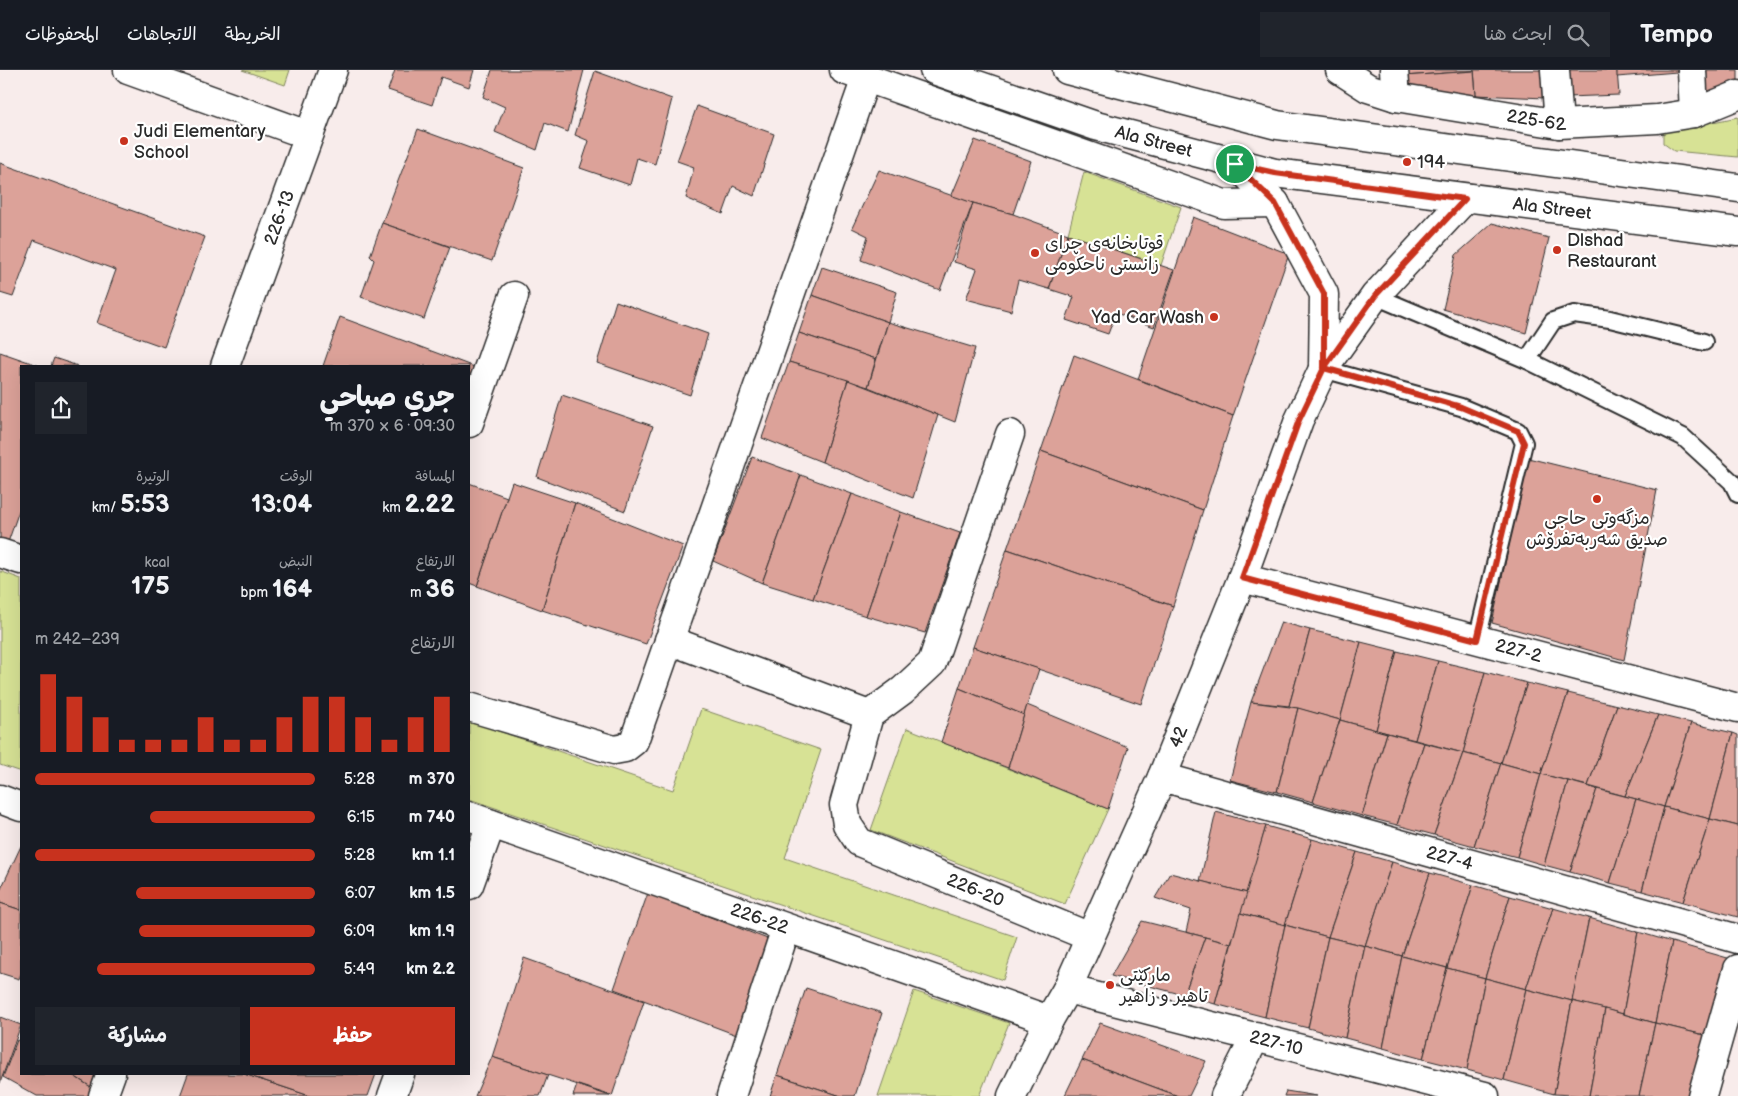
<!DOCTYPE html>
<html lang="ar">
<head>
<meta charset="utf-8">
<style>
	body { margin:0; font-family:"Balsamiq Sans","Playpen Sans Arabic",sans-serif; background:#20242c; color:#f1f3f6; direction:rtl; height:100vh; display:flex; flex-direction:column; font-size:19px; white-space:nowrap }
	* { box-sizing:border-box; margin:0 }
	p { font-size:16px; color:#9ea1a6 }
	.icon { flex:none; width:28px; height:28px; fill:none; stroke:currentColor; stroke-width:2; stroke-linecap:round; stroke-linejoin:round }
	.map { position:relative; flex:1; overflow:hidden; direction:ltr }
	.side { position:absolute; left:20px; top:295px; width:450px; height:710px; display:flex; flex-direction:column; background:#171b24; border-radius:0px; box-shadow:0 5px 20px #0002; direction:rtl }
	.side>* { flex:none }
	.pin { position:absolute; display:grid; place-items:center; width:42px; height:42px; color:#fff; margin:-21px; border:2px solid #fff; border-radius:50%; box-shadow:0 1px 5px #0007 }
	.round { display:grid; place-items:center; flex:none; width:52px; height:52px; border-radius:0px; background:#20242c }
	.summary { display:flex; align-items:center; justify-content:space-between; height:85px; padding:0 15px }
	h1 { font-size:28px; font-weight:700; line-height:38px }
	.stats { display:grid; grid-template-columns:repeat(3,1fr); gap:8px; height:85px; padding:5px 15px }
	.stats div { display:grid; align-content:center }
	.stats b { font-size:25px; font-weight:700 }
	.stats small { font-size:14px; font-weight:400 }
	.stats p { font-size:14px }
	.chart { height:140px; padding:10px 15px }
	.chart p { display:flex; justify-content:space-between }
	.chart svg { width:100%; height:90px; margin-top:5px; stroke:#c8321e; stroke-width:6 }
	.primary-button { display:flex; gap:10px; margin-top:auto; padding:10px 15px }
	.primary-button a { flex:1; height:58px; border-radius:0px; background:#c8321e; color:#fff; font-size:20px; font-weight:700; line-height:58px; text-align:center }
	.primary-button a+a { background:#20242c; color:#f1f3f6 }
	ul { padding:0 15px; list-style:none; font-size:16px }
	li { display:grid; grid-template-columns:80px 60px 1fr; align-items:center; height:38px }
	li i { height:12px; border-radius:6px; background:#c8321e }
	header { display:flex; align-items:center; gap:30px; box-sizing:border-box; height:70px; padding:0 25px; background:#171b24; border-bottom:1px solid #363941 }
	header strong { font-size:24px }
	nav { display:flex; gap:28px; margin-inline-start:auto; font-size:18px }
	.search { width:350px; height:45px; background:#20242c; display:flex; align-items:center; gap:12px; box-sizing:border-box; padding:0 18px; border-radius:0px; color:#9ea1a6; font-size:19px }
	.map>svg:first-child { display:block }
</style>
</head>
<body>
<header>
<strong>Tempo</strong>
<div class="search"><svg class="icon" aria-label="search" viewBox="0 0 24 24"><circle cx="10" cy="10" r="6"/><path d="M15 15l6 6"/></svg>ابحث هنا</div>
<nav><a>الخريطة</a><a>الاتجاهات</a><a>المحفوظات</a></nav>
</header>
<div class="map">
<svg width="1738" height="1026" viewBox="0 0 1738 1026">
	<rect width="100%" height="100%" fill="#f8eceb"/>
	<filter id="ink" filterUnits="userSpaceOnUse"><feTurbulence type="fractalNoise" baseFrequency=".02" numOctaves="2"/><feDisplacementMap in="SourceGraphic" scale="10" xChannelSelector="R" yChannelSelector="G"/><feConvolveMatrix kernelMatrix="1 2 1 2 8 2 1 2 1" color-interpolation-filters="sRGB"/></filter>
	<g filter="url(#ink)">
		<g fill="#d7e295" stroke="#818660">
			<polygon points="242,0 290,0 285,15"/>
			<polygon points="1738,47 1738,87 1674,81 1663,73 1663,62"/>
			<polygon points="1084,102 1181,137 1161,195 1068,164"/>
			<polygon points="0,501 21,509 21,702 0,695"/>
			<polygon points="701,639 821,680 785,788 1017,867 1003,910 469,729 469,651 673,720"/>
			<polygon points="907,658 1108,739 1065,834 871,760"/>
			<polygon points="914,921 1009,953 979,1026 878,1026"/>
		</g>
		<g fill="#dca299" stroke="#2b2b2b">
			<polygon points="395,0 474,0 469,17 441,7 432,35 388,20"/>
			<polygon points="492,0 584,0 568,62 545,53 537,80 495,62 505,37 483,27"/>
			<polygon points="1403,0 1474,0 1474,1 1404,6"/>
			<polygon points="1474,0 1542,0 1545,28 1476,25"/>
			<polygon points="1566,0 1617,0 1619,25 1567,27"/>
			<polygon points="1617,0 1677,0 1677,2 1617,7"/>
			<polygon points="1705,0 1738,0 1738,13 1707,24"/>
			<polygon points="595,1 672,29 655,94 637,88 630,115 580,98 589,71 575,65"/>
			<polygon points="1474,1 1476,25 1413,27 1404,6"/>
			<polygon points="697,36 774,64 754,126 733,116 723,144 686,128 694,97 677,91"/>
			<polygon points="418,59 524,98 492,191 382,153"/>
			<polygon points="975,70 1031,91 1013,144 951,127"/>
			<polygon points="0,93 205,167 164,277 97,253 116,200 34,170 13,227 0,223"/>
			<polygon points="879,100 973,133 940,220 861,190 868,166 852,158"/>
			<polygon points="973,133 1013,144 1068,164 1049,219 1018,210 1011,241 966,229 977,199 954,192"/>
			<polygon points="1193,147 1289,184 1233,346 1138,309"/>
			<polygon points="382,153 450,177 424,249 361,227 374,190 370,186"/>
			<polygon points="1492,153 1549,168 1526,263 1443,239 1456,185"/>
			<polygon points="1068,164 1174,200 1154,257 1116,243 1108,264 1066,250 1074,227 1049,219"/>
			<polygon points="822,197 897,222 888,252 812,225"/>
			<polygon points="812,225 888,252 876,289 799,263"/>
			<polygon points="616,231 708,264 690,325 597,293"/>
			<polygon points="340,247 477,298 469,324 469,296 323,296"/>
			<polygon points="888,252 975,278 955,352 868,317"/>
			<polygon points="799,263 876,289 868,317 789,292"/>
			<polygon points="0,282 40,296 21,296 21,435 6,478 0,476"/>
			<polygon points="1074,285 1233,346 1203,440 1041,381"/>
			<polygon points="54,288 78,296 51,296"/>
			<polygon points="789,292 848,310 822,392 762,368"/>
			<polygon points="848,310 938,345 913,428 822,392"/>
			<polygon points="562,325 653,356 625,441 537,407"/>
			<polygon points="1041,381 1203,440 1173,536 1007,479"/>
			<polygon points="752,387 801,405 762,513 713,491"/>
			<polygon points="1528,388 1657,420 1624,590 1492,553"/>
			<polygon points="801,405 852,424 813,529 762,513"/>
			<polygon points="512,412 575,433 542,540 477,516"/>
			<polygon points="469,413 507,427 477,516 469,513"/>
			<polygon points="852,424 901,442 866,546 813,529"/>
			<polygon points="575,433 683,476 646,574 542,540"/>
			<polygon points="901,442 960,463 925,563 866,546"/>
			<polygon points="1007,479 1173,536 1141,634 973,577"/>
			<polygon points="1281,552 1310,560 1289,636 1251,632"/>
			<polygon points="1310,560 1361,572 1340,650 1289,636"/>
			<polygon points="1361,572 1397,581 1376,660 1340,650"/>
			<polygon points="973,577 1039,599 1024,645 959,618"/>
			<polygon points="1397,581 1438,591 1415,670 1376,660"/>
			<polygon points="1438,591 1485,602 1463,683 1415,670"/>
			<polygon points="1485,602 1527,613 1501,693 1463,683"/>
			<polygon points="1527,613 1568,623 1541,704 1501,693"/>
			<polygon points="959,618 1024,645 1008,698 941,672"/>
			<polygon points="1568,623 1617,635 1588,716 1541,704"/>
			<polygon points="1251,632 1298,638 1277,722 1230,710"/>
			<polygon points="1027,635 1128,677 1108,739 1008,698"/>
			<polygon points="1617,635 1658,645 1625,726 1588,716"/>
			<polygon points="1298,638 1340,650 1313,732 1277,722"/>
			<polygon points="1658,645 1691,653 1664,737 1625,726"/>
			<polygon points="1340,650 1387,663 1362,746 1313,732"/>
			<polygon points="1691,653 1733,663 1710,749 1664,737"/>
			<polygon points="1387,663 1424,673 1397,755 1362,746"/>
			<polygon points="1733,663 1738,665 1738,756 1710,749"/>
			<polygon points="1424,673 1463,683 1434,765 1397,755"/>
			<polygon points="1463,683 1501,693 1474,776 1434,765"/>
			<polygon points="1501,693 1541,704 1517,787 1474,776"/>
			<polygon points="1541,704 1568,711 1544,795 1517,787"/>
			<polygon points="1568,711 1597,719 1570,802 1544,795"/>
			<polygon points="1597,719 1636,729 1610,813 1570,802"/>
			<polygon points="1636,729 1664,737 1642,821 1610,813"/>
			<polygon points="1664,737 1710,749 1683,832 1642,821"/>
			<polygon points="1216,742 1266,756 1247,823 1200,811"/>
			<polygon points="1710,749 1738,756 1738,847 1683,832"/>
			<polygon points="1266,756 1312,769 1285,855 1240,843"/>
			<polygon points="1312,769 1357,782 1328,867 1285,855"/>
			<polygon points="21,776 21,840 0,833 0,821"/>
			<polygon points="1357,782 1392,792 1365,876 1328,867"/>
			<polygon points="1392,792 1430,803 1402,886 1365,876"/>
			<polygon points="1170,803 1247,823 1231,874 1186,862 1191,840 1155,828"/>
			<polygon points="1430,803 1473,815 1447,898 1402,886"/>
			<polygon points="1473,815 1510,826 1485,908 1447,898"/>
			<polygon points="648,823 770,870 742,967 614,919"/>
			<polygon points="1510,826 1553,838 1526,919 1485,908"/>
			<polygon points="0,833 21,840 21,903 19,909 0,903"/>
			<polygon points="1553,838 1589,848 1572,931 1526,919"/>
			<polygon points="1240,843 1285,855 1265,947 1215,934"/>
			<polygon points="1589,848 1638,862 1623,944 1572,931"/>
			<polygon points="1142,851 1205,867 1184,925 1111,906"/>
			<polygon points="1285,855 1328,867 1308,958 1265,947"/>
			<polygon points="1638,862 1672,872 1655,953 1623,944"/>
			<polygon points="1205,867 1231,874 1215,934 1184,925"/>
			<polygon points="1328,867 1365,876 1345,968 1308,958"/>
			<polygon points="1672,872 1731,889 1712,967 1655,953"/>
			<polygon points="1365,876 1402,886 1383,978 1345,968"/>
			<polygon points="1402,886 1447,898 1423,989 1383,978"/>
			<polygon points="524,888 644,931 612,1026 492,987"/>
			<polygon points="1447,898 1485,908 1467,1000 1423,989"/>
			<polygon points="1485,908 1526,919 1504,1010 1467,1000"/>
			<polygon points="806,918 882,943 855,1026 841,1026 777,1005"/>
			<polygon points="1526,919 1572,931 1554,1024 1504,1010"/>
			<polygon points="1572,931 1605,939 1589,1026 1554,1024"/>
			<polygon points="1605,939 1655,953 1639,1026 1589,1026"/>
			<polygon points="0,947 21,955 0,1013"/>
			<polygon points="1100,953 1206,991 1189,1026 1178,1026 1082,990"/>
			<polygon points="1655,953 1712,967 1698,1026 1639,1026"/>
			<polygon points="17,970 21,972 21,1004 71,1004 91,1017 88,1026 37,1026 3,1007"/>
			<polygon points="492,987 548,1005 540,1026 475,1026"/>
			<polygon points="1082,990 1178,1026 1065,1025"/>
			<polygon points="71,1004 95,1004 91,1017"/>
			<polygon points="188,1004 244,1004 310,1026 180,1026"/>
			<polygon points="244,1004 376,1004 368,1026 310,1026"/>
			<polygon points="777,1005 841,1026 770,1026"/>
			<polygon points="577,1015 610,1026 573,1026"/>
			<polygon points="1286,1021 1317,1026 1284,1026"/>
		</g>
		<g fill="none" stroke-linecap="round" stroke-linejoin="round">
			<defs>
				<g id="lane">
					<polyline points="1375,226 1527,290 1683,367 1732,412 1738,424"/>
					<polyline points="1527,290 1553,251 1574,244 1610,249 1704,272"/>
					<polyline points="1323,299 1461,337 1518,361 1524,373 1477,570"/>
				</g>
				<g id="street">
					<polyline points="128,0 308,65"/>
					<polyline points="844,0 1224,134 1275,133"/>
					<path id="s1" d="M1340,0L1368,18L1396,27L1559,54L1657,49L1694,43L1738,25"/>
					<polyline points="1394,0 1396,27"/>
					<polyline points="1555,0 1559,54"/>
					<polyline points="1692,0 1694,43"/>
					<polyline points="1235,93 1275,133 1324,224 1323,299"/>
					<path id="s2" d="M225,296L333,0"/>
					<polyline points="469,353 514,226"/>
					<path id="s3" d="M1010,364L932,593L903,620L869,645L844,735L847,754L859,772L1090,867"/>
					<polyline points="0,483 21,490"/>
					<path id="s4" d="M1242,508L1738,638"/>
					<polyline points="669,570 869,645"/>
					<polyline points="469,637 614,680 625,678 634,671 866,8"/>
					<path id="s5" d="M1162,707L1738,869"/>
					<polyline points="0,729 21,737"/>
					<path id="s6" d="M469,746L1049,950"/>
					<polyline points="469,815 491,754"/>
					<path id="s7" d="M1067,919L1485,1026"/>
					<polyline points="103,1026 111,1004"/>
					<polyline points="392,1026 400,1004"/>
					<polyline points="731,1026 786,858"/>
					<path id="s8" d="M1012,1026L1049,950L1067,919L1162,707L1242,508L1299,350L1323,299L1375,226L1465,129"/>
					<polyline points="1225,1026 1256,966"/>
					<polyline points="1702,1026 1738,899"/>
				</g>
				<g id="secondary">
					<path id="s9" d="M934,0L1096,56L1275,103L1738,162"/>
					<polyline points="1067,0 1277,55 1738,118"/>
				</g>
			</defs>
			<use href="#lane" stroke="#2b2b2b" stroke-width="20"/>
			<use href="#street" stroke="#2b2b2b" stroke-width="31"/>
			<use href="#secondary" stroke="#2b2b2b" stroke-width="31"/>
			<use href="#lane" stroke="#fff" stroke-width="16"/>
			<use href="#street" stroke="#fff" stroke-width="28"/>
			<use href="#secondary" stroke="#fff" stroke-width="28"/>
		</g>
	</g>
	<g fill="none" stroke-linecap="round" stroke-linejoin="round" filter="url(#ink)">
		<defs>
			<polyline id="route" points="1235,94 1275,133 1324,224 1324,298 1299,350 1242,508 1477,570 1524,373 1518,361 1461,337 1324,298 1375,226 1465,129 1275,103 1235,94"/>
		</defs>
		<use href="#route" stroke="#fff" stroke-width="10"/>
		<use href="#route" stroke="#c8321e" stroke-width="6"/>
	</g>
	<g fill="#c8321e" stroke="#fff" stroke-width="2">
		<circle cx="124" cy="71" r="5"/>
		<circle cx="1407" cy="92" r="5"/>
		<circle cx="1557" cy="180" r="5"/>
		<circle cx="1035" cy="183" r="5"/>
		<circle cx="1214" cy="247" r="5"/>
		<circle cx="1597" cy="429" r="5"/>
		<circle cx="1110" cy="915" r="5"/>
	</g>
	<g text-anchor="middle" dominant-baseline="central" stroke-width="4.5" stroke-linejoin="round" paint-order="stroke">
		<g font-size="18" fill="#2b2b2b" stroke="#fff">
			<text stroke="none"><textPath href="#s1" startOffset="205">225-62</textPath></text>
			<text stroke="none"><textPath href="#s9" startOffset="231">Ala Street</textPath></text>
			<text stroke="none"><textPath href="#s9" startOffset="636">Ala Street</textPath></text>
			<text stroke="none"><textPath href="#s2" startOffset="158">226-13</textPath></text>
			<text stroke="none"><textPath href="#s4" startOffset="286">227-2</textPath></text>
			<text stroke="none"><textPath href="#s8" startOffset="396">42</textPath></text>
			<text stroke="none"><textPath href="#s5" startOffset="299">227-4</textPath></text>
			<text stroke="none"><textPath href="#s3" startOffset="584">226-20</textPath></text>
			<text stroke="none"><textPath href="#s6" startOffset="308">226-22</textPath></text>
			<text stroke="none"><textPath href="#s7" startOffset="216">227-10</textPath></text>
		</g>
		<g font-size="18" fill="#2b2b2b" stroke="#fff" text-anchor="start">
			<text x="134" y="61">Judi Elementary<tspan x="134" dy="21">School</tspan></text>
			<text x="1417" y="92">194</text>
			<text x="1567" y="170">Dlshad<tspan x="1567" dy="21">Restaurant</tspan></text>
			<text x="1045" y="173">قوتابخانەی چرای<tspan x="1045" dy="21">زانستی ناحکومی</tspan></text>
			<text x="1204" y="247" text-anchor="end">Yad Car Wash</text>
			<text x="1597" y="448" text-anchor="middle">مزگەوتی حاجی<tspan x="1597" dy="21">صدیق شەربەتفرۆش</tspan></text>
			<text x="1120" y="905">ماركێتی<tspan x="1120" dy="21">تاهیر و زاهیر</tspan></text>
		</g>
	</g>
</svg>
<div class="pin" style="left:1235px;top:94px;background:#1e9e55"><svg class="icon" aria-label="arrive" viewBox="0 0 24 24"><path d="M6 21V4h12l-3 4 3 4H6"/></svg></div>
<section class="side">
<div class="summary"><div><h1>جري صباحي</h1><p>09:30 · 6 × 370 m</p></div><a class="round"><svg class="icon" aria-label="share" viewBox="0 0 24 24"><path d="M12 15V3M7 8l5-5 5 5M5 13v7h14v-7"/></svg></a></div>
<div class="stats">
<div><p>المسافة</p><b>2.22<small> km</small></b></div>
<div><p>الوقت</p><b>13:04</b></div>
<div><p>الوتيرة</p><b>5:53<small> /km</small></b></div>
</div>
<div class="stats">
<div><p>الارتفاع</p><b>36<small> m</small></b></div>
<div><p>النبض</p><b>164<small> bpm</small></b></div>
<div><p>kcal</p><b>175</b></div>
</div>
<div class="chart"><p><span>الارتفاع</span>239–242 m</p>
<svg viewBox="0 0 160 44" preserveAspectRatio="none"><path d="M5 44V6M15 44V17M25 44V27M35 44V38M45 44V38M55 44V38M65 44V27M75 44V38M85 44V38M95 44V27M105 44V17M115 44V17M125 44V27M135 44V38M145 44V27M155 44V17"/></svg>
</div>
<ul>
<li><b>370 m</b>5:28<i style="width:100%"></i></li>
<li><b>740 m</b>6:15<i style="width:59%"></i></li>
<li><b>1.1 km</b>5:28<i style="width:100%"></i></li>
<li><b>1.5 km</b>6:07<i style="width:64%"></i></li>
<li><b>1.9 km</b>6:09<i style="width:63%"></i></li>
<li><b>2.2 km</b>5:49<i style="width:78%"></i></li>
</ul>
<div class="primary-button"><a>حفظ</a><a>مشاركة</a></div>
</section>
</div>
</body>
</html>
